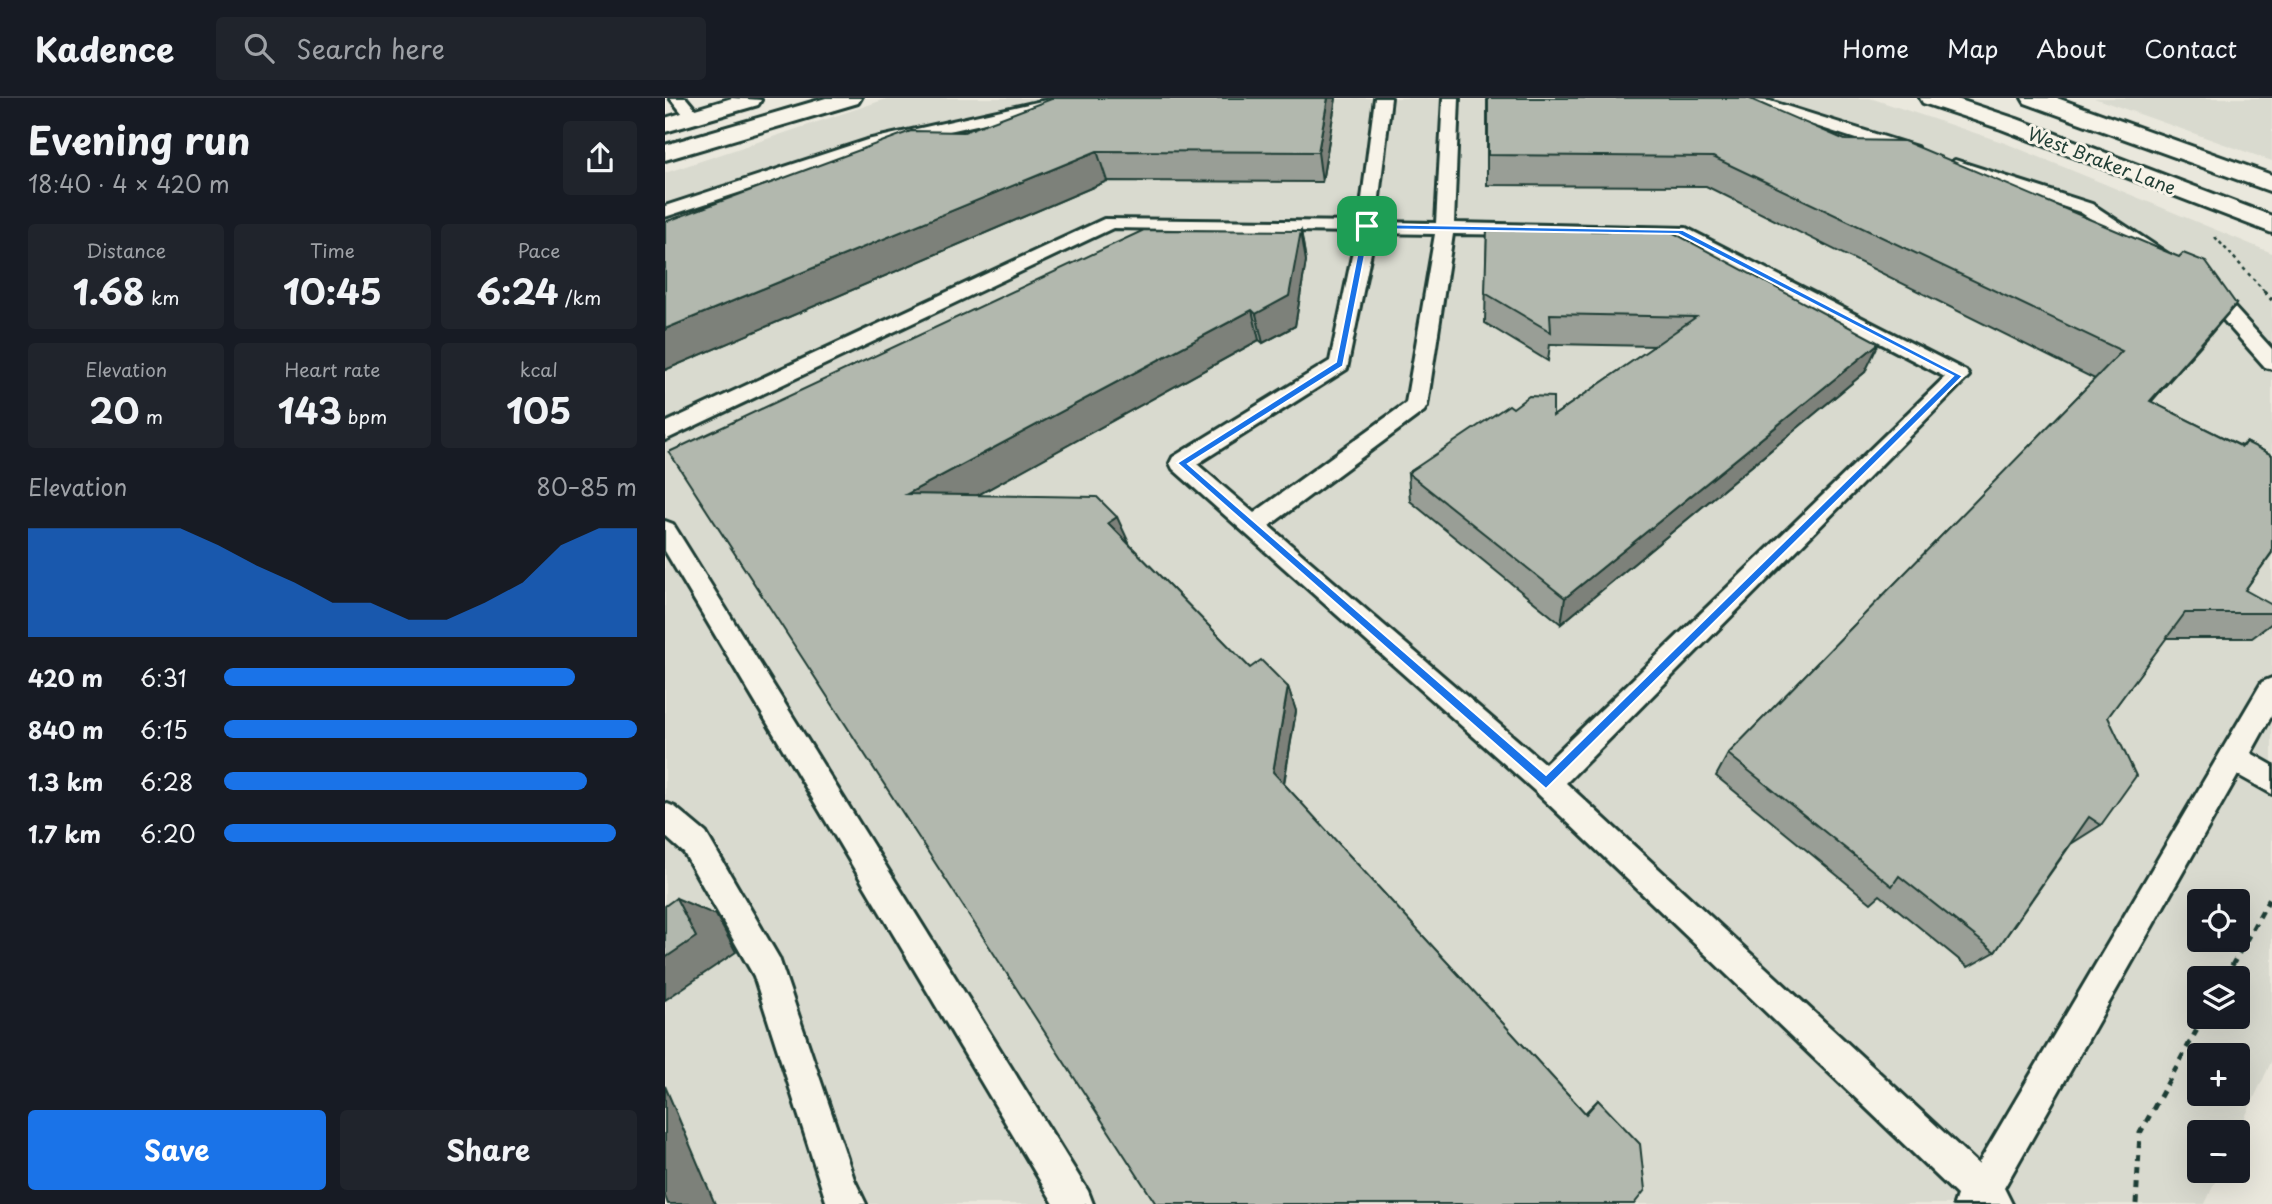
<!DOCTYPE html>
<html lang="en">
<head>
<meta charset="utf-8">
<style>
	body { margin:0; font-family:"Playpen Sans",sans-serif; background:#20242c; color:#f1f3f6; height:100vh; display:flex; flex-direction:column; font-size:26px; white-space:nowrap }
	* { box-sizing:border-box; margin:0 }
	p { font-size:23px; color:#9ea1a6 }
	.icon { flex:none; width:38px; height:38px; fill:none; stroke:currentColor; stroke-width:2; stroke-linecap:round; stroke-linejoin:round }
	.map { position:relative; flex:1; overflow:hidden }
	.panel { display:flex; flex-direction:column; background:#171b24; width:665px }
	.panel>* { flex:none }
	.tools { position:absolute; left:1522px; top:791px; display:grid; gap:14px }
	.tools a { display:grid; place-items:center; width:63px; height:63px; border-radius:7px; background:#171b24; box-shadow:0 7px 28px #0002; font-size:35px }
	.pin { position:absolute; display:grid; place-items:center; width:60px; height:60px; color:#fff; margin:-30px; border-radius:14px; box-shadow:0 4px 10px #0006 }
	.round { display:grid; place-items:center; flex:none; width:74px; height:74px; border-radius:7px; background:#20242c }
	.overview { display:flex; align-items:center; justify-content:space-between; height:119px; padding:0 28px }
	h1 { font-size:38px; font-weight:700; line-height:52px }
	.metrics { display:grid; grid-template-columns:repeat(3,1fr); gap:10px; height:119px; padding:7px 28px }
	.metrics div { display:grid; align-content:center; border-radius:7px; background:#20242c; text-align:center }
	.metrics b { font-size:35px; font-weight:700 }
	.metrics small { font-size:19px; font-weight:400 }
	.metrics p { font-size:19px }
	.chart { height:196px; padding:14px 28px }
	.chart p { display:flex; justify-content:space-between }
	.chart svg { width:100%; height:126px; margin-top:7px; fill:#1a73e8; opacity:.7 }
	.button { display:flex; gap:14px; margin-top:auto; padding:14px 28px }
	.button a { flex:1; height:80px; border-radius:7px; background:#1a73e8; color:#fff; font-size:28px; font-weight:700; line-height:80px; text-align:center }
	.button a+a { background:#20242c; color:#f1f3f6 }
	ul { padding:0 28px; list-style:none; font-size:23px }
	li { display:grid; grid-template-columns:112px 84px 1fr; align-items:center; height:52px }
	li i { height:18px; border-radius:9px; background:#1a73e8 }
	header { display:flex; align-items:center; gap:42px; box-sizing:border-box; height:98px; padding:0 35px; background:#171b24; border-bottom:2px solid #363941 }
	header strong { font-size:33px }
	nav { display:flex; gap:38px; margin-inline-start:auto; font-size:24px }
	.search { width:490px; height:63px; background:#20242c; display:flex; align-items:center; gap:18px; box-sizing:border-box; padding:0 24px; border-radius:7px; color:#9ea1a6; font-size:26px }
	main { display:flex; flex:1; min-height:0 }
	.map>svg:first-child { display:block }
</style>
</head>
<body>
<header>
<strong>Kadence</strong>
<div class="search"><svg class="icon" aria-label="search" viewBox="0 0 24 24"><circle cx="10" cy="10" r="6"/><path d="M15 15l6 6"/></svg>Search here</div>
<nav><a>Home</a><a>Map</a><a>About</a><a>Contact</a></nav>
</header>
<main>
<section class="panel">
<div class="overview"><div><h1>Evening run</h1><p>18:40 · 4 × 420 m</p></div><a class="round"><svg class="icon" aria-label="share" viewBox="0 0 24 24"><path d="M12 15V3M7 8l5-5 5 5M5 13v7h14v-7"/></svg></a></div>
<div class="metrics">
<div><p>Distance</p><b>1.68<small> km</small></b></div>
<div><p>Time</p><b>10:45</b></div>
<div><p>Pace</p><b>6:24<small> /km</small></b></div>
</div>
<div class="metrics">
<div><p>Elevation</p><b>20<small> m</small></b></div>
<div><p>Heart rate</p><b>143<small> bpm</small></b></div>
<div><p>kcal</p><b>105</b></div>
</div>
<div class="chart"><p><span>Elevation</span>80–85 m</p>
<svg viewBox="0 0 160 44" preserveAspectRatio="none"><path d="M0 44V6L10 6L20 6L30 6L40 6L50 12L60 19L70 25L80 32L90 32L100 38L110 38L120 32L130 25L140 12L150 6L160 6V44z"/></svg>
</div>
<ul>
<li><b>420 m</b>6:31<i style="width:85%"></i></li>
<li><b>840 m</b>6:15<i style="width:100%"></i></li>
<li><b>1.3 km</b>6:28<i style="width:88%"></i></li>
<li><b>1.7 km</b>6:20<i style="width:95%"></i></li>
</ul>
<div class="button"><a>Save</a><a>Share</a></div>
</section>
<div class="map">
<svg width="1607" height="1106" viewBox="0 0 1607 1106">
	<rect width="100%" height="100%" fill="#eae8dd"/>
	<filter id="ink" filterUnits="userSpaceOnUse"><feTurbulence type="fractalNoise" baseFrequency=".0143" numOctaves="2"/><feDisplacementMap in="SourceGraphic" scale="14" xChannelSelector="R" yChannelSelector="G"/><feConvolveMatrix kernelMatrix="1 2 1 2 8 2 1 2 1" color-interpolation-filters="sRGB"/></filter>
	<g filter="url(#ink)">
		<g fill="#d9dacf" fill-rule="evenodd">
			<path d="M224,0H1205L1340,45L1607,155V962L1573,1034H1535V1073H1555L1540,1106H0V75ZM1535,803H1573V842H1535ZM1535,880H1573V919H1535ZM1535,957H1573V996H1535Z"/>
			<polygon points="1429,0 1607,0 1607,63"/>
		</g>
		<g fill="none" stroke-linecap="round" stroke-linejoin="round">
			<defs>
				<g id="lane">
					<polygon points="5,0 21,0 36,18 34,21 22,21"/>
					<polygon points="390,0 419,0 411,5 212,49 0,119 0,108 202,42"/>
					<path d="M710,0H726L711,124L771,125L778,0H794L789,125L1021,130L1301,273L1304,278L901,685L1313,1066L1597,584L1607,580V617L1586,655L1607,667V696L1573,677L1339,1090L1347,1106H1289L1292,1097L871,694L508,371L505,365L508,359L665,263L692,134L448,130L0,342V325L439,121L694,124ZM710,135L770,136L741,305L589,415L532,366L682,271ZM788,136L1012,139L1280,279L880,666L604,428L759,313L762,308Z"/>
					<polygon points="1056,0 1105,3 1252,49 1254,53 1246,58 1240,57 1096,10 1059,3"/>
					<polygon points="1290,62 1427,106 1506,158 1504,162 1490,162 1415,114 1284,71 1282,67"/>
					<polygon points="1539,182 1546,184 1607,251 1607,271 1600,269 1532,192 1529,188"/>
					<polygon points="0,423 8,426 423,1093 428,1106 389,1106 0,453"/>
					<polygon points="0,705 10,709 41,735 114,860 189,1081 201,1106 163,1106 161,1103 89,878 19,755 0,738"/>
				</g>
				<g id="secondary">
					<polygon points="67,0 96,2 93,7 0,34 0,20"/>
					<polygon points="161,0 196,0 193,5 0,62 0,47"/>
					<polygon points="1255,0 1289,0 1352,21 1607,118 1607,135 1336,31 1258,5"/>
					<polygon points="1357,0 1392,0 1607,77 1607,94 1360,5"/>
				</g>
			</defs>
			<use href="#lane" stroke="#1f3d34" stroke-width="6"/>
			<use href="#secondary" stroke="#1f3d34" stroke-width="6"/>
			<polyline stroke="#1f3d34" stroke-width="2.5" stroke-dasharray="3.5 3.5" stroke-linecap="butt" points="1550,139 1601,195"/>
			<polyline stroke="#1f3d34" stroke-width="3.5" stroke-dasharray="4.5 4.5" stroke-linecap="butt" points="1599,193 1607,202"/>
			<g stroke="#1f3d34" stroke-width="5" stroke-dasharray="7 7" stroke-linecap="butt">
				<polyline points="1560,880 1607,796"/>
				<polyline points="1471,1106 1475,1035 1539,919"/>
			</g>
			<use href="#lane" fill="#f7f3e8" fill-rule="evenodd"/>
			<use href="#secondary" fill="#f7f3e8" fill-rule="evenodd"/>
		</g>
		<g fill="#999e96" stroke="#1f3d34" stroke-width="2">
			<polygon points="671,0 657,84 442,83 0,272 0,124 299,34"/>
			<polygon points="822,0 1180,42 1571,206 1486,304 1576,348 1581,344 1607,357 1607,455 1580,492 1607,515 1607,525 1587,540 1501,540 1443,619 1436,727 1406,746 1330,854 1303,869 1215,797 1206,805 1051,678 1063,656 1430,281 1041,88 822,87"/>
			<polygon points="822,131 1200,274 896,526 745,403 743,375 848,310 888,318 990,248 885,246 883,263 820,225"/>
			<polygon points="636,133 641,163 630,228 598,245 594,242 312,397 465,447 585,570 623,589 631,613 619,686 920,1015 933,1002 980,1092 4,354"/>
		</g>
		<g fill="#7d817a" stroke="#1f3d34" stroke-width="2">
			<polygon points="663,0 671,0 657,84 653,54"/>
			<polygon points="432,53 442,83 0,272 0,231"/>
			<polygon points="636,133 641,163 630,228 598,245 591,216"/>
			<polygon points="1571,206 1546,236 1461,332 1485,303"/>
			<polygon points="587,212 594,242 264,424 242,396"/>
			<polygon points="1214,245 1200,274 896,526 900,500"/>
			<polygon points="452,419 465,447 443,425"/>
			<polygon points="623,589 631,613 617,695 608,674"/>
			<polygon points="11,800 51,817 71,854 0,902 0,860"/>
			<polygon points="0,988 50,1106 3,1106 0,1098"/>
		</g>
		<g fill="#b2b8ae" stroke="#1f3d34" stroke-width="2">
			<polygon points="389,0 663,0 653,54 432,53 0,231 0,124 246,33 299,34"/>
			<polygon points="823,0 1083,0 1180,42 1239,43 1514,159 1518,155 1541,164 1571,206 1485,303 1577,349 1581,344 1607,357 1607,454 1580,492 1607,507 1607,515 1520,515 1443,619 1471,678 1436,727 1424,719 1330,854 1234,778 1227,788 1063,656 1457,253 1048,59 823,57"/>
			<polygon points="822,131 1007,134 1214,245 900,500 743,375 844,307 848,310 864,298 888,299 888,318 1031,219 885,216 886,234 820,195"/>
			<polygon points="479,132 636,133 624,198 591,216 587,212 242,396 432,399 452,419 443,425 585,570 596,562 623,589 608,674 921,1016 933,1002 975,1046 980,1092 969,1106 491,1106 4,354"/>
			<polygon points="11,800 31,839 0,860 0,808"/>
		</g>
	</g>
	<path fill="#1a73e8" stroke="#fff" stroke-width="2" fill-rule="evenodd" d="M702,126L1018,132L1298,278L881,691L512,365L671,264L698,128ZM705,131L1013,136L1288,278L881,677L523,366L678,268Z"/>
	<g text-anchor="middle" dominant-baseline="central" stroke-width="6" stroke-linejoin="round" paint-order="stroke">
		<g font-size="18" fill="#1f3d34" stroke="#f7f3e8">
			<text transform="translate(1437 62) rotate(21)">West Braker Lane</text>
		</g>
	</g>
</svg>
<div class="tools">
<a><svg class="icon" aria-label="locate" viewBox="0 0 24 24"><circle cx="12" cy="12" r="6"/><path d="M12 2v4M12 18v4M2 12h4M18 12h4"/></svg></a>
<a><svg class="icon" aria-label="layers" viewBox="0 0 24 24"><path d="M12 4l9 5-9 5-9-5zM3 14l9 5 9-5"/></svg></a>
<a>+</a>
<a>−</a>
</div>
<div class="pin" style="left:702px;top:128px;background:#1e9e55"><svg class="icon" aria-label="arrive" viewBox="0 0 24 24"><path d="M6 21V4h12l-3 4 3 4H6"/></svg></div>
</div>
</main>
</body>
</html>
